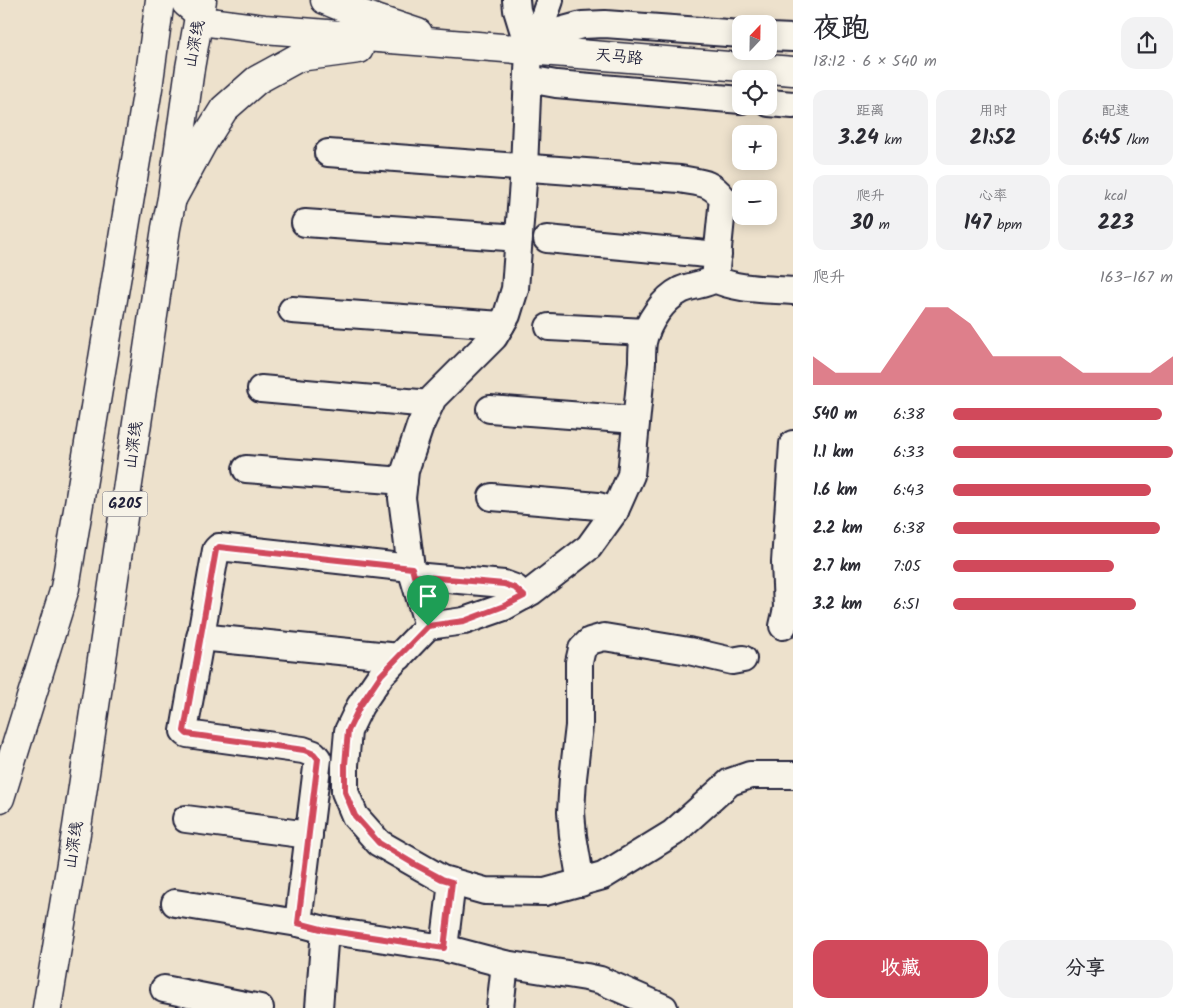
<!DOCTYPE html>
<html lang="zh">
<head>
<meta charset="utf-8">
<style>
	body { margin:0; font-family:Kalam,"LXGW WenKai TC",sans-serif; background:#f2f2f3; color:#2b2b33; height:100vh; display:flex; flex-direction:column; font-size:19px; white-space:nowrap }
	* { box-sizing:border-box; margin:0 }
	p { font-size:16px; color:#7c7c81 }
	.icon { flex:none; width:28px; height:28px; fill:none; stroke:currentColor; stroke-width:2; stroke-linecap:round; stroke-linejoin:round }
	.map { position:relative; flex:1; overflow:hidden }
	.side { display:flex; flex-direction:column; background:#fff; width:400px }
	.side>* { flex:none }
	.needle { width:32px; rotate:22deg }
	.fabs { position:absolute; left:732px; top:15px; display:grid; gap:10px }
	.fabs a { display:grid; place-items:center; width:45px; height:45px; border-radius:10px; background:#fff; box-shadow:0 2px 12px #0003; font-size:25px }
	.pin { position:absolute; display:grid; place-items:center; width:42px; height:42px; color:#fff; margin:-51px -21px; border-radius:50% 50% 50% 0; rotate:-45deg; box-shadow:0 0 5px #0007 }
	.pin .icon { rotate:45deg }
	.round { display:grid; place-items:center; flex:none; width:52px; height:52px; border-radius:15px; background:#f2f2f3 }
	.overview { display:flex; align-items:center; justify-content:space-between; height:85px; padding:0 20px }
	h1 { font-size:28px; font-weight:700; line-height:38px }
	.stats { display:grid; grid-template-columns:repeat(3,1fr); gap:8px; height:85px; padding:5px 20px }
	.stats div { display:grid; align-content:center; border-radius:12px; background:#f2f2f3; text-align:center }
	.stats b { font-size:21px; font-weight:700 }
	.stats small { font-size:14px; font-weight:400 }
	.stats p { font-size:14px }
	.chart { height:140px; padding:10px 20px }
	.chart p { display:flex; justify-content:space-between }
	.chart svg { width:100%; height:90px; margin-top:5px; fill:#d1495b; opacity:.7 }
	.primary-button { display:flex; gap:10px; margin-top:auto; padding:10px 20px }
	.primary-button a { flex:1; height:58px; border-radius:15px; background:#d1495b; color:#fff; font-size:20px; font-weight:700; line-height:58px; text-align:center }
	.primary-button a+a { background:#f2f2f3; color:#2b2b33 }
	ul { padding:0 20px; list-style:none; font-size:16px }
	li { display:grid; grid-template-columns:80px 60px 1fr; align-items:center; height:38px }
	li i { height:12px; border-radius:6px; background:#d1495b }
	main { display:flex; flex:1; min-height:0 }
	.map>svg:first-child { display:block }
</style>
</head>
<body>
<main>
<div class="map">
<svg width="793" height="1008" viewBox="0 0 793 1008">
	<rect width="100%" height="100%" fill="#ede1cc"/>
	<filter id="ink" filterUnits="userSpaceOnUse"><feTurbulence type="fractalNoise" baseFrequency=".02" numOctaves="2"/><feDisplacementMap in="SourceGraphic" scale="10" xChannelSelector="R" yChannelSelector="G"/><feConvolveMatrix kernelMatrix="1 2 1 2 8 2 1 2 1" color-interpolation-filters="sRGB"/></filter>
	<g filter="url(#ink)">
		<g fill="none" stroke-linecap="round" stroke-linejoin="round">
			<defs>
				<g id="minor">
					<polyline points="769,37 793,38"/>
					<polyline points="529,49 556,32 582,25 605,24 741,34"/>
					<polyline points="529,49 542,23 550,0"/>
					<polyline points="528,79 556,84 741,100"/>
					<polyline points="769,103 793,105"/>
					<path d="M328,153L680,179C700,183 710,181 723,198L715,279C704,285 692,285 681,290C663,299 647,323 643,342C642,349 642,356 642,362L631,475L615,511L589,547L531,592L504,607L464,621L428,626L381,675L360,706L348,731L345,765V792L355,816L379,843L442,879L485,891L545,892L603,876L673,833L730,782L750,775H793"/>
					<polyline points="305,223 519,238"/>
					<polyline points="547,239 718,255"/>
					<path d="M715,279C736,290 769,289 793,291"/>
					<polyline points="292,310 501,325"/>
					<polyline points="549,327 646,332"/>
					<polyline points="261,389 430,404"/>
					<polyline points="490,409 636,420"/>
					<polyline points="246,469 404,481"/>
					<polyline points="492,497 598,506 615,511"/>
					<polyline points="414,576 504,584 515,588 524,596"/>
					<polyline points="428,626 411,568 402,498 405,471 420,426 433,398 494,337 507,315 515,289 524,168 529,49 517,10 516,0"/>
					<polyline points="783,626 787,608 785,562 793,444"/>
					<polyline points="200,637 399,657"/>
					<polyline points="186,819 309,835"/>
					<polyline points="581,883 573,836 571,812 573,778 579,726 579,662 582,649 590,641 604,637 689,651 732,661 743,659"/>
					<polyline points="175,903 298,923 325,930 444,948 505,964 586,977 600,980 664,1008"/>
					<polyline points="298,923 318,759 314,754 303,750 187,734 184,731 216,550 219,547 411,568"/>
					<polyline points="444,948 452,882"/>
					<polyline points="164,989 260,1008"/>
					<polyline points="319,1008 325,930"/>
					<polyline points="500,1008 505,964"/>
				</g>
				<g id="major">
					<polyline points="185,0 186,3 209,22 264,29 793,71"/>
					<polyline points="325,0 352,11 418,33"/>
					<polyline points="173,197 202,144 224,109 257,80 299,57 359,49"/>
				</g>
				<g id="highway">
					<polyline points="0,798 65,588 148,88 160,0"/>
					<polyline points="47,1008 77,827 166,228 172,198 190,68 202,0"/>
				</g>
			</defs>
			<use href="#minor" stroke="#22223b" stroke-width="30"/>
			<use href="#major" stroke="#22223b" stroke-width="31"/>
			<use href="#highway" stroke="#22223b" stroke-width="31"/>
			<use href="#minor" stroke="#f7f3e8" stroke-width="26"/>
			<use href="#major" stroke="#f7f3e8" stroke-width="28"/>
			<use href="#highway" stroke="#f7f3e8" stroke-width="28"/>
		</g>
	</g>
	<g fill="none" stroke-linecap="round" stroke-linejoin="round" filter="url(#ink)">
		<defs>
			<polygon id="route" points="219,547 412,568 414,576 504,584 515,588 524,596 504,606 464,621 428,626 381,675 360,706 348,731 345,765 345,792 355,816 379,843 414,864 442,879 452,882 444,948 325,930 298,923 318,759 314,754 304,750 187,734 184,731 216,550"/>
		</defs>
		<use href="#route" stroke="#fff" stroke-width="10"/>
		<use href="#route" stroke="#d1495b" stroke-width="6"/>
	</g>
	<g text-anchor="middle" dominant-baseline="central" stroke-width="4" stroke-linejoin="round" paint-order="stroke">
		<rect fill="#f7f3e8" stroke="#62616f" stroke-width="1" x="102.5" y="491.5" width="45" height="25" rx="4"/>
		<g font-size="15" font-weight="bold" fill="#22223b">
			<text x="125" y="504">G205</text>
		</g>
		<g font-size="16" fill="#22223b" stroke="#f7f3e8">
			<text transform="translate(195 44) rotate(-79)">山深线</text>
			<text transform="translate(619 57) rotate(5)">天马路</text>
			<text transform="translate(134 445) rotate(-82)">山深线</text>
			<text transform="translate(74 845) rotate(-81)">山深线</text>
		</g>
	</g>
</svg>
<div class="fabs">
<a><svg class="needle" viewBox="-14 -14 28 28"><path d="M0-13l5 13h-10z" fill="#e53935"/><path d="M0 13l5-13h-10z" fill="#7c7c81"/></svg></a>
<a><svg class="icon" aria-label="locate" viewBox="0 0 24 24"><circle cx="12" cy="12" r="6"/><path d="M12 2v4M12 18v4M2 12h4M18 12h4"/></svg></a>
<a>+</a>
<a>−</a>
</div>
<div class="pin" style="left:428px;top:626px;background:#1e9e55"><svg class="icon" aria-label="arrive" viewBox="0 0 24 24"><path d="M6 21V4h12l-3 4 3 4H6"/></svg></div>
</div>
<section class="side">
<div class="overview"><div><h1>夜跑</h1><p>18:12 · 6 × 540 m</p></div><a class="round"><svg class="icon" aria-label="share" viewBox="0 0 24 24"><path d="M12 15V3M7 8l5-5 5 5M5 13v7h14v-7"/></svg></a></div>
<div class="stats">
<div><p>距离</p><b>3.24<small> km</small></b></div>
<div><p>用时</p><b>21:52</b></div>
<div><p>配速</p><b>6:45<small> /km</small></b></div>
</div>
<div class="stats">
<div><p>爬升</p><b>30<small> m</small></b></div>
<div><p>心率</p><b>147<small> bpm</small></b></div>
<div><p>kcal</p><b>223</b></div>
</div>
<div class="chart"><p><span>爬升</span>163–167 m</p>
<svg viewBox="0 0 160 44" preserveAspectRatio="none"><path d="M0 44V30L10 38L20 38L30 38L40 22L50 6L60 6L70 14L80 30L90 30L100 30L110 30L120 38L130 38L140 38L150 38L160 30V44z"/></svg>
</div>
<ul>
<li><b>540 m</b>6:38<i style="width:95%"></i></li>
<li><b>1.1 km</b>6:33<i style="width:100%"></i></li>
<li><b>1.6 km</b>6:43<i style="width:90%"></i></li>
<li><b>2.2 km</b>6:38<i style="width:94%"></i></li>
<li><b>2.7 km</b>7:05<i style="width:73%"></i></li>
<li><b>3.2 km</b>6:51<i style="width:83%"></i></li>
</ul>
<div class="primary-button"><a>收藏</a><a>分享</a></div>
</section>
</main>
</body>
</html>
